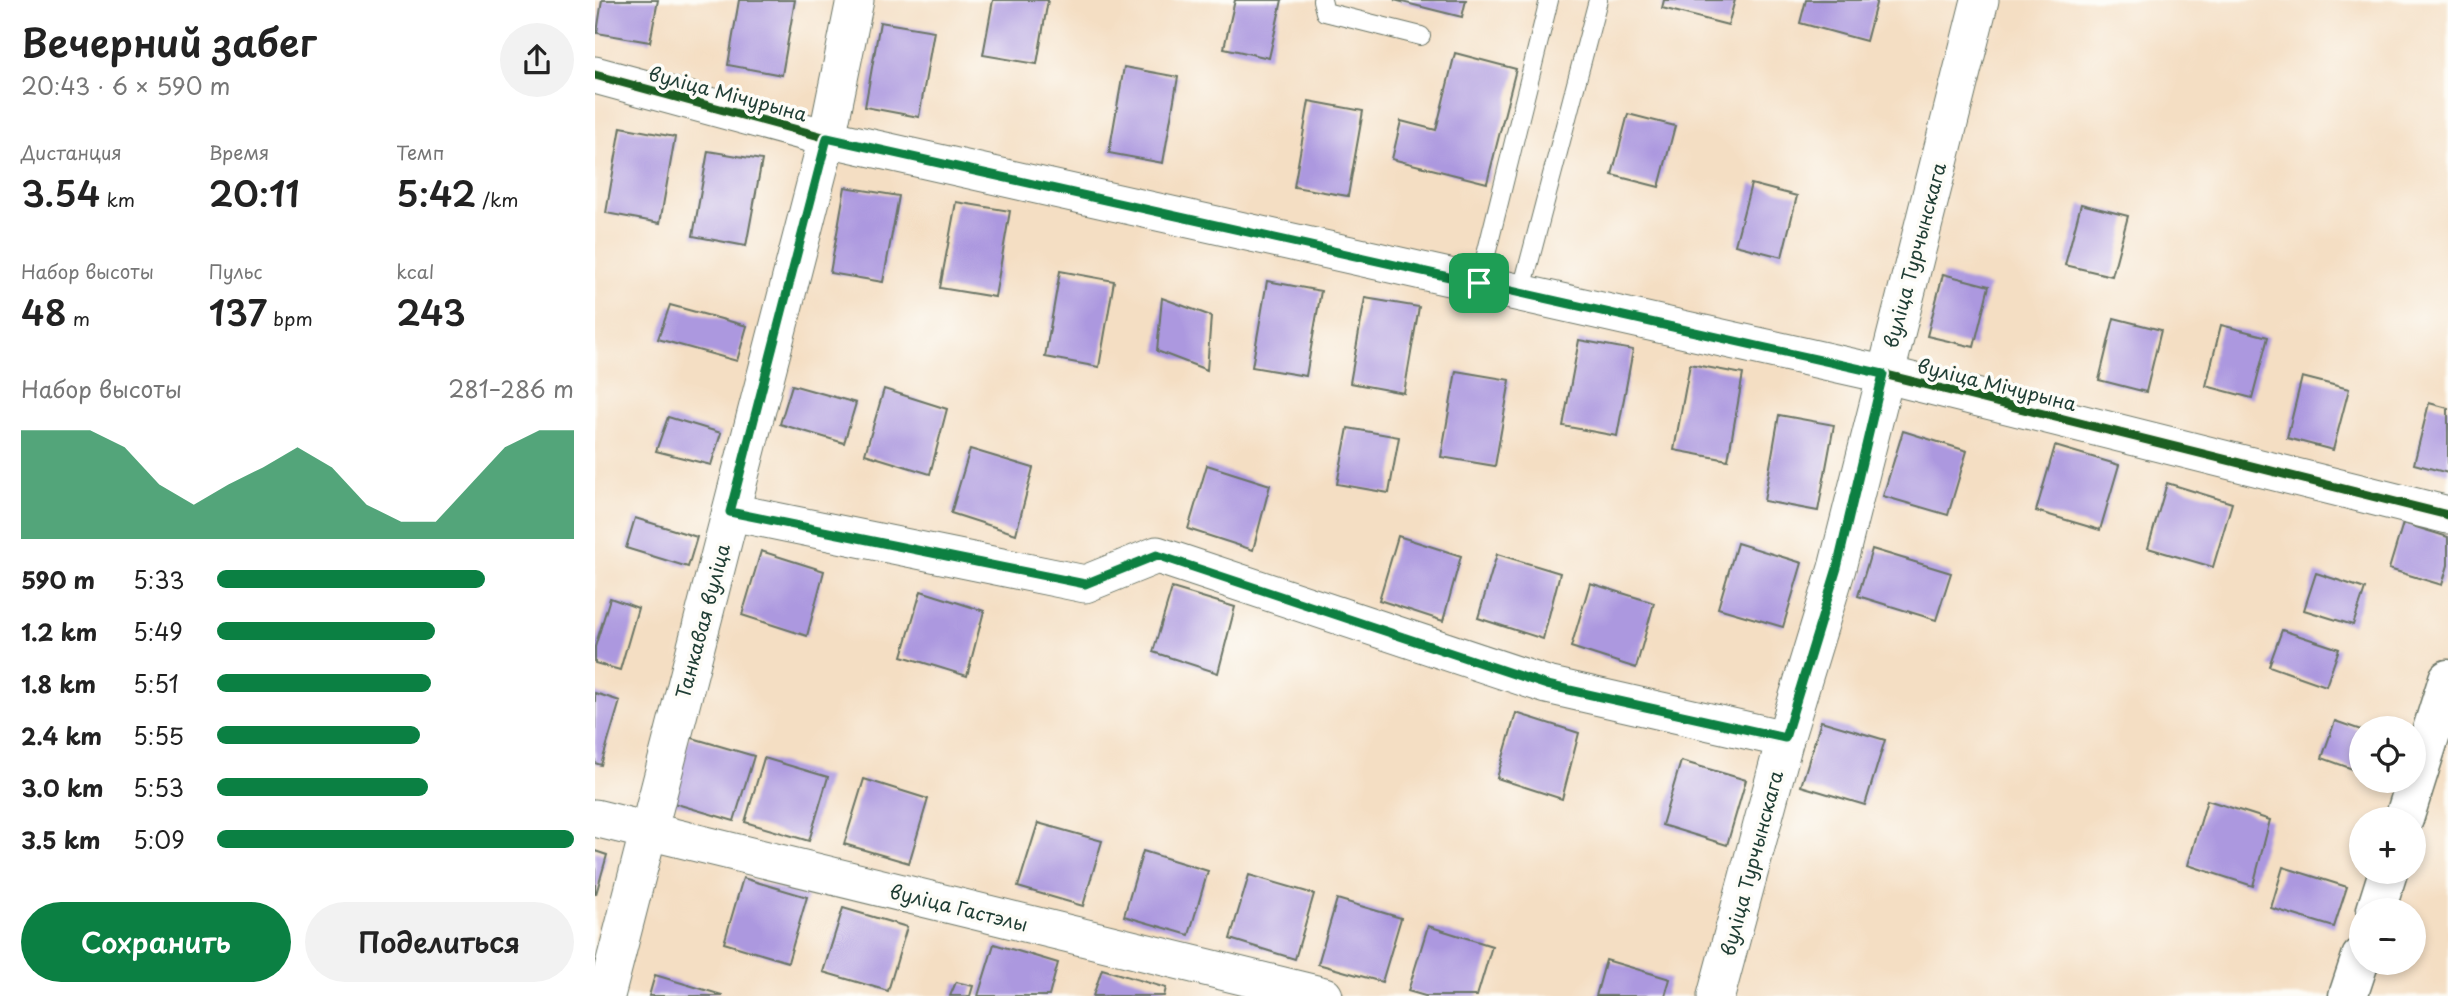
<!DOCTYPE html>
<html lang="ru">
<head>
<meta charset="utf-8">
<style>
	body { margin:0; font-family:"Playpen Sans",sans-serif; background:#f2f2f2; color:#222; height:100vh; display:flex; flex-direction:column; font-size:26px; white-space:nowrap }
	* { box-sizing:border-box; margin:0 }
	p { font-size:23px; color:#767676 }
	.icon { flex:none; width:38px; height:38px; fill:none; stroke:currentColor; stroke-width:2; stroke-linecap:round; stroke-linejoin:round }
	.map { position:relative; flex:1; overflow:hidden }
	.panel { display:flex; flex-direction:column; background:#fff; width:595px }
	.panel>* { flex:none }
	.controls { position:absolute; left:1754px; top:716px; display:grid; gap:14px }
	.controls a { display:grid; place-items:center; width:77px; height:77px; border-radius:50%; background:#fff; box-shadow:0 4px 10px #0003; font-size:35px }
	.pin { position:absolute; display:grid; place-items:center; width:60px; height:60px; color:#fff; margin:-30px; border-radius:14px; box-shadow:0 4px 10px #0006 }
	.round { display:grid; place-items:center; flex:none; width:74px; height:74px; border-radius:37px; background:#f2f2f2 }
	.headline { display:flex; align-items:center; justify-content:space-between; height:119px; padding:0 21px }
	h1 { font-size:38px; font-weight:600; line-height:52px }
	.metrics { display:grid; grid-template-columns:repeat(3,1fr); gap:10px; height:119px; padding:7px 21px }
	.metrics div { display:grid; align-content:center }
	.metrics b { font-size:35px; font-weight:600 }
	.metrics small { font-size:19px; font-weight:400 }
	.metrics p { font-size:19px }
	.chart { height:196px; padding:14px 21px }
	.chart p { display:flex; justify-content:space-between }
	.chart svg { width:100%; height:126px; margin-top:7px; fill:#0b8043; opacity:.7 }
	.cta { display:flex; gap:14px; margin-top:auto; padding:14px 21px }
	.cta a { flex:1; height:80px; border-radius:42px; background:#0b8043; color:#fff; font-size:28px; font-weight:600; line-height:80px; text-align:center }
	.cta a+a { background:#f2f2f2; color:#222 }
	ul { padding:0 21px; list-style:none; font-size:23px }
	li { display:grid; grid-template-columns:112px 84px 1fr; align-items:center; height:52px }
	li i { height:18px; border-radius:9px; background:#0b8043 }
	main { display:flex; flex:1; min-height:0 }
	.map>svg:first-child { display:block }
</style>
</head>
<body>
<main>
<section class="panel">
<div class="headline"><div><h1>Вечерний забег</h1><p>20:43 · 6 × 590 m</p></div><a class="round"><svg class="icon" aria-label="share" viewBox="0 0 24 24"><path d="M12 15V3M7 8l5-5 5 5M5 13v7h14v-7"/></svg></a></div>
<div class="metrics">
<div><p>Дистанция</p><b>3.54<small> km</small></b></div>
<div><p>Время</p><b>20:11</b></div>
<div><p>Темп</p><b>5:42<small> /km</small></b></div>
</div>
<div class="metrics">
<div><p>Набор высоты</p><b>48<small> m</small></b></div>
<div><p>Пульс</p><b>137<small> bpm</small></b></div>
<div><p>kcal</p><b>243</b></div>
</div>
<div class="chart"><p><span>Набор высоты</span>281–286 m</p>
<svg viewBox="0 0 160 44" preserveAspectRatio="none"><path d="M0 44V6L10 6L20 6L30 12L40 25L50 32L60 25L70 19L80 12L90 19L100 32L110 38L120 38L130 25L140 12L150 6L160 6V44z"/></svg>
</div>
<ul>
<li><b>590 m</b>5:33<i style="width:75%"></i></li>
<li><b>1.2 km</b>5:49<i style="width:61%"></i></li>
<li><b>1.8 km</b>5:51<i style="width:60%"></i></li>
<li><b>2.4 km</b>5:55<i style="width:57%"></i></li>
<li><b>3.0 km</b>5:53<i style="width:59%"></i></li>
<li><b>3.5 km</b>5:09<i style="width:100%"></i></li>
</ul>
<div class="cta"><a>Сохранить</a><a>Поделиться</a></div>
</section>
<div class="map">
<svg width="1853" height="996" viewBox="0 0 1853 996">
	<rect width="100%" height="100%" fill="#fdfcf7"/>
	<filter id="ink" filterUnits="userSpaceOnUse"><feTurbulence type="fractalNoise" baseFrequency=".0143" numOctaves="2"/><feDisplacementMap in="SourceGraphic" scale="14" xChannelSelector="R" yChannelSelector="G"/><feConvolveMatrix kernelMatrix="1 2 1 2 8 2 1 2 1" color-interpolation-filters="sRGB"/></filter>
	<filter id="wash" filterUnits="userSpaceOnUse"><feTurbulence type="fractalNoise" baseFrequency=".00686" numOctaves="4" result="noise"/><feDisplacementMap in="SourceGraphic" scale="28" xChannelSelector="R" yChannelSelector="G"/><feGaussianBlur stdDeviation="1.57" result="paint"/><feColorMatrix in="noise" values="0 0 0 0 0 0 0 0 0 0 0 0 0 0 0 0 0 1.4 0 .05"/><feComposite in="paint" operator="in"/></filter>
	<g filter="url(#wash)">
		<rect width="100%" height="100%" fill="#f4dec3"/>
		<g id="blocks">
			<g fill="#ac98df">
				<polygon points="7,0 63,0 55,42 2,33"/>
				<polygon points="144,0 200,0 187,75 133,65"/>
				<polygon points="398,0 453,0 442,64 388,55"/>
				<polygon points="640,0 687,0 674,58 629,48"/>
				<polygon points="799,0 871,0 867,17"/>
				<polygon points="1069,0 1140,0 1133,25 1067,8"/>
				<polygon points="1211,0 1282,0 1271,41 1205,23"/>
				<polygon points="285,22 339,31 324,117 270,107"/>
				<polygon points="860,53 921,69 892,183 797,159 806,121 841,130"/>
				<polygon points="529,67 583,77 568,163 514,153"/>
				<polygon points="714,101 768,111 753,196 699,187"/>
				<polygon points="1033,114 1080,126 1064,187 1017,175"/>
				<polygon points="26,127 80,137 65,223 11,213"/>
				<polygon points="113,151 167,160 151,246 98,236"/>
				<polygon points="1156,184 1202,196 1187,257 1140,245"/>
				<polygon points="250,187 304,196 288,282 235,273"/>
				<polygon points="361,202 415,211 400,297 345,288"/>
				<polygon points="1486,204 1533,216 1517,276 1470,265"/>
				<polygon points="465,271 519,281 504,367 450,357"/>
				<polygon points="1348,274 1394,286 1379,347 1332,336"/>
				<polygon points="672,281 726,291 711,376 657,367"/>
				<polygon points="567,298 616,316 612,370 562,351"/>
				<polygon points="770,298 824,307 809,393 755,383"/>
				<polygon points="75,305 152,326 142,361 63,339"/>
				<polygon points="1519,318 1566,330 1551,392 1504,380"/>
				<polygon points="1626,325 1673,337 1657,398 1611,386"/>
				<polygon points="984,340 1038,350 1022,436 968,426"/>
				<polygon points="1095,364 1148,374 1133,460 1079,450"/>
				<polygon points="861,371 915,380 900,466 846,457"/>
				<polygon points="1707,377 1754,389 1738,450 1692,438"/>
				<polygon points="197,385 261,403 249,443 185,424"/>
				<polygon points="289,389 352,409 335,474 270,454"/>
				<polygon points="1834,403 1853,408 1853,473 1819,464"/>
				<polygon points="1184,415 1239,425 1223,511 1169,501"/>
				<polygon points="73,417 126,433 116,465 61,451"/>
				<polygon points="753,428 804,437 794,493 742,484"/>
				<polygon points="1308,431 1372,451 1353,515 1288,496"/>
				<polygon points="1460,446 1524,465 1505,530 1441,511"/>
				<polygon points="375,449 438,468 421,534 356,513"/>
				<polygon points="612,465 675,485 658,550 593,529"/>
				<polygon points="1572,483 1637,503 1618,567 1553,548"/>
				<polygon points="40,518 102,537 93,567 31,548"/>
				<polygon points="1808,523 1853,537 1853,565 1847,585 1794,569"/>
				<polygon points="803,536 866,556 848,621 784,600"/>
				<polygon points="1142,543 1207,563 1188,627 1123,608"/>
				<polygon points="1277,549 1356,573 1341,620 1263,596"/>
				<polygon points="166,551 229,571 212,636 147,615"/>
				<polygon points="902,554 965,573 948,639 883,618"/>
				<polygon points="1721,573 1770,589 1758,625 1709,610"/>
				<polygon points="995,583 1059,603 1041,668 976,647"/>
				<polygon points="577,588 640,607 623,673 558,652"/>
				<polygon points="326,591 389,611 372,676 307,656"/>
				<polygon points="15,598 43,608 25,670 0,663 0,647"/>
				<polygon points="1687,630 1744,649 1731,686 1674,666"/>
				<polygon points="0,693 25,701 6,765 0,763"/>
				<polygon points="921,713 984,733 967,799 902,778"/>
				<polygon points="1226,721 1290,740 1270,805 1206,786"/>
				<polygon points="1740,721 1766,730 1766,772 1727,758"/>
				<polygon points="94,737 159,756 139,821 75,802"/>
				<polygon points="169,758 233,777 214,841 150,822"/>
				<polygon points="1086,761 1151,780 1132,845 1067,825"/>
				<polygon points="269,779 333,799 314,863 249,844"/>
				<polygon points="1612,800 1675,820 1658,886 1593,865"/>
				<polygon points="443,823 507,841 488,906 423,887"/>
				<polygon points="0,851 12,855 1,894 0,894"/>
				<polygon points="548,851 613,871 594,935 529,916"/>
				<polygon points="1688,867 1752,887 1739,927 1676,908"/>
				<polygon points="654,875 719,894 700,959 635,939"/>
				<polygon points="148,878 212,897 193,962 129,943"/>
				<polygon points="742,899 806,918 787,982 723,964"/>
				<polygon points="248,908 312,927 293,991 228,972"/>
				<polygon points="833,926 897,946 882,996 830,996 813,991"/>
				<polygon points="399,944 463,963 454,996 383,996"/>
				<polygon points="1011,960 1075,979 1070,996 1001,996"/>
				<polygon points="507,969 571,988 569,996 498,996"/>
				<polygon points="60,975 127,995 127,996 54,996"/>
				<polygon points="361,982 378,986 375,996 355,996"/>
			</g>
		</g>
	</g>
	<g filter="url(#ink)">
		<use href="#blocks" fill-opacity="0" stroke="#6a7566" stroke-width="2"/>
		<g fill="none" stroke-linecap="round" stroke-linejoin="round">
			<defs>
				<g id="service">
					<polyline points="727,0 730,12 826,36"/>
					<polyline points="884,283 954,0"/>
					<polyline points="926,293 1003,0"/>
				</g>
				<g id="minor">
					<polyline points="0,75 232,138 1288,374 1853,515"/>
					<polyline points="136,512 490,584 562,555 952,685 1190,739"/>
					<polyline points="0,818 729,996"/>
					<polyline points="11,996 232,138 260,0"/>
					<polyline points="1121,996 1190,739 1242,568 1385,0"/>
				</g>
				<g id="tertiary">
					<polyline points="1809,819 1853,679"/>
					<polyline points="1781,910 1793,872"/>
					<polyline points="1753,996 1766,957"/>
				</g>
			</defs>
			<use href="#service" stroke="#6a7566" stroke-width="20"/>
			<use href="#minor" stroke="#6a7566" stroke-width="39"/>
			<use href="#tertiary" stroke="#6a7566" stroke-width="41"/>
			<use href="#service" stroke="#fff" stroke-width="18"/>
			<use href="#minor" stroke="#fff" stroke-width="37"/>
			<use href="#tertiary" stroke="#fff" stroke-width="38"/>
			<defs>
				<g id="cycleway">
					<polyline points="0,75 232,138 1288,374 1853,515"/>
					<polyline points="136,512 490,584 562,555 952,685 1190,739"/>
				</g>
			</defs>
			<use href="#cycleway" stroke="#fdfcf7" stroke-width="13"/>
			<use href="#cycleway" stroke="#1b5e20" stroke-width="9"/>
		</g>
	</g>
	<g fill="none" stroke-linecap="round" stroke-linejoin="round" filter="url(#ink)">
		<defs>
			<polygon id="route" points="232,138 1288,374 1242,568 1190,738 952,685 562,555 490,584 135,512"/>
		</defs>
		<use href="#route" stroke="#fff" stroke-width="14"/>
		<use href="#route" stroke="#0b8043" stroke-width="9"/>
	</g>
	<g text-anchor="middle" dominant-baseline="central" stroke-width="7" stroke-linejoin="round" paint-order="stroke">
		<g font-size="19" fill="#1f3d34" stroke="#fdfcf7">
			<text transform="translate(133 93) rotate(15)">вуліца Мічурына</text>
			<text transform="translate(1319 255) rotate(-75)">вуліца Турчынскага</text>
			<text transform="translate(1402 384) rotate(14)">вуліца Мічурына</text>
			<text transform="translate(107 621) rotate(-75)">Танкавая вуліца</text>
			<text transform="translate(1156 863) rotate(-75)">вуліца Турчынскага</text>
			<text transform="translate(364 907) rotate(14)">вуліца Гастэлы</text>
		</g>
	</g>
</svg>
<div class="controls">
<a><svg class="icon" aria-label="locate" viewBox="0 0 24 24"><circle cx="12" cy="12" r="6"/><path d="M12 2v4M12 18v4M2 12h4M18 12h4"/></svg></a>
<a>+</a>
<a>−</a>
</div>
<div class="pin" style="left:884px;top:283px;background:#1e9e55"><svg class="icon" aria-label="arrive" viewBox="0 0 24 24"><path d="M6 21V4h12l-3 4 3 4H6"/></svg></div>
</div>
</main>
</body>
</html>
